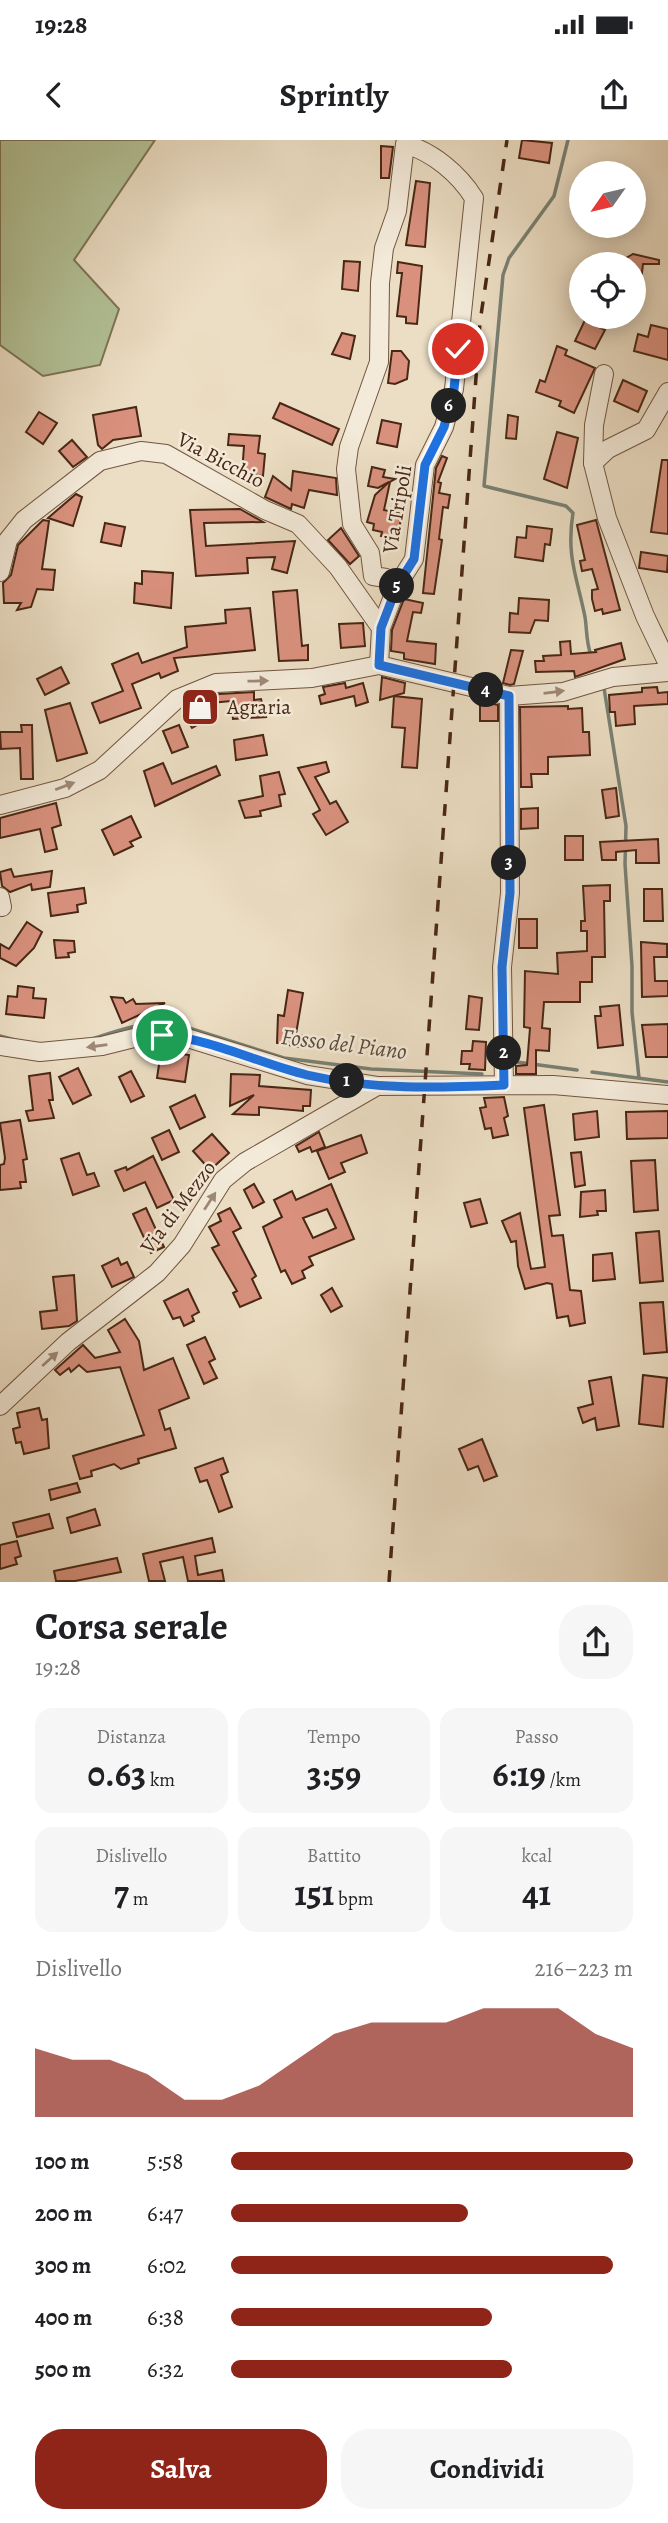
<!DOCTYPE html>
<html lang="it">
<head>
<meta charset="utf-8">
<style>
	body { margin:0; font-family:Alegreya,serif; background:#f6f6f6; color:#202124; height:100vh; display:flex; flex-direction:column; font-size:26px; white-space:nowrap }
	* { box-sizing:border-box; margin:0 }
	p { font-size:23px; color:#757577 }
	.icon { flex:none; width:38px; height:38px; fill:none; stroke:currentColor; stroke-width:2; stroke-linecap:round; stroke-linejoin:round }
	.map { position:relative; height:1442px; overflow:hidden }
	.drawer { display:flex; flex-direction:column; background:#fff; flex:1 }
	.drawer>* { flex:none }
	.needle { width:46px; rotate:236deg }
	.fabs { position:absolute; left:569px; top:21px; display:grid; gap:14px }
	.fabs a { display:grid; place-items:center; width:77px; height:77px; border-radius:50%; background:#fff; box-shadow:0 4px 18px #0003; font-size:35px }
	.pin { position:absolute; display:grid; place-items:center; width:60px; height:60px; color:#fff; margin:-30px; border:4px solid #fff; border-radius:50%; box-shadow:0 2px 7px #0007 }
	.km { position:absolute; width:35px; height:35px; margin:-18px; border-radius:50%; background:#222; color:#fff; font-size:19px; line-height:35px; text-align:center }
	.round { display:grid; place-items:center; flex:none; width:74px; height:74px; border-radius:28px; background:#f6f6f6 }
	.headline { display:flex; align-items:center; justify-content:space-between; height:119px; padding:0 35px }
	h1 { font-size:38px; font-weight:600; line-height:52px }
	.metrics { display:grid; grid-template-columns:repeat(3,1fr); gap:10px; height:119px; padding:7px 35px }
	.metrics div { display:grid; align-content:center; border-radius:18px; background:#f6f6f6; text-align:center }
	.metrics b { font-size:35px; font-weight:600 }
	.metrics small { font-size:19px; font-weight:400 }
	.metrics p { font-size:19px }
	.chart { height:196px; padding:14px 35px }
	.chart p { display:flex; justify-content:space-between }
	.chart svg { width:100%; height:126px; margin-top:7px; fill:#8f2418; opacity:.7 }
	.button { display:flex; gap:14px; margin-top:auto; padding:14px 35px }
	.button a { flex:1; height:80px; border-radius:28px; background:#8f2418; color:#fff; font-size:28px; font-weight:600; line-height:80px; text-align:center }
	.button a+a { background:#f6f6f6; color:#202124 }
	ul { padding:0 35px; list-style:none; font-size:23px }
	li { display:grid; grid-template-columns:112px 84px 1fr; align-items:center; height:52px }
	li i { height:18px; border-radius:9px; background:#8f2418 }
	.status { display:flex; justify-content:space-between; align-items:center; height:49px; padding:0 35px; background:#fff; direction:ltr }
	.status svg { height:19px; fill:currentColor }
	header { display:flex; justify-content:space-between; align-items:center; height:91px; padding:0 35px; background:#fff; font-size:32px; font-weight:600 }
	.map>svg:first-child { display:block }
</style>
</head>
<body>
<div class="status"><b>19:28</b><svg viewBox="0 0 49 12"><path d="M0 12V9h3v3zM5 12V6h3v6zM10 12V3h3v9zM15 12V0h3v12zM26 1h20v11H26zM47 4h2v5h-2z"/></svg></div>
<header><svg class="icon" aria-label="back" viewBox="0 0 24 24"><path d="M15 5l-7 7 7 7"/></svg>Sprintly<svg class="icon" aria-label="share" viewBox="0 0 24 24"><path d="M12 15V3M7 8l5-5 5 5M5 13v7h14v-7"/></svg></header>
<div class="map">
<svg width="668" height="1442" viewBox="0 0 668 1442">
	<rect width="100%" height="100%" fill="#ecdec4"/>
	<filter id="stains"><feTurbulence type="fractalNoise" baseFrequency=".00286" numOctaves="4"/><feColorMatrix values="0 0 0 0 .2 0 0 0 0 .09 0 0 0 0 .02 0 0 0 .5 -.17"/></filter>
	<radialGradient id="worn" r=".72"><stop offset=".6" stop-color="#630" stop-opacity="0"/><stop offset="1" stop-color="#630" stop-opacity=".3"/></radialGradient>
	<polygon fill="#b3c297" stroke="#7e7456" stroke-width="2" points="0,0 155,0 74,120 119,169 100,225 43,236 0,205"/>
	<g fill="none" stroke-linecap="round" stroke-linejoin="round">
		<g stroke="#798073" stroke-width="3.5">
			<path d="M568,0L554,56L509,118L503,135L484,346L566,366L573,373C566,416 577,437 585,477C587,489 586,503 591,515"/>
			<polyline points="604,548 626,686 625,724 632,826 632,872 639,938"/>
			<polyline points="0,896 15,900"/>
			<path d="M92,899C119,890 144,881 173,883L284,918L371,929L482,934"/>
			<polyline points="509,921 577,930"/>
			<polyline points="592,932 668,942"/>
		</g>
	</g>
	<g fill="#d9917e" stroke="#482714" stroke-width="2" fill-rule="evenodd">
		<polygon points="522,0 552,3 549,23 519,18"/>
		<polygon points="381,6 393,7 389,38 381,38"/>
		<polygon points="416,41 430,43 425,107 406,105"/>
		<polygon points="633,114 659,120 659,124 643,124 640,149 634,148 634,124 616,124"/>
		<polygon points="344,121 360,122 358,151 342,149"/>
		<polygon points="398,122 422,126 417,184 406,183 406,177 397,176 402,133 397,133"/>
		<polygon points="585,180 605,190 595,209 575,201"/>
		<polygon points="651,185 668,189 668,220 634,211 638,194 648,197"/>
		<polygon points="342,193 355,196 350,219 332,214"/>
		<polygon points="557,206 567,210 565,215 595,228 574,273 559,266 561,261 536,252 540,240 545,242"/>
		<polygon points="392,211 401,211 409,221 407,239 395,244 388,243"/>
		<polygon points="623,240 647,251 638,272 614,261"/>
		<polygon points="280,263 339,289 332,305 273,278"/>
		<polygon points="136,267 141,296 113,300 102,309 98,305 93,275"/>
		<polygon points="39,272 57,283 43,304 26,292"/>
		<polygon points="508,275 518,277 516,299 506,298"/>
		<polygon points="382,280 401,284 397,307 377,303"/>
		<polygon points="557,292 578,298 567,348 544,339"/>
		<polygon points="229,294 260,296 258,313 265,314 263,336 242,334 244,306 228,305"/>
		<polygon points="72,300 87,317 73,327 59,311"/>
		<polygon points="442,316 447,318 438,342 441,343 439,353 450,355 448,368 443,367 439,399 442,400 434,454 423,453 436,328"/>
		<polygon points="662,320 668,320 668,394 651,392"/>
		<polygon points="372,327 385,330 383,337 395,339 390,342 384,370 402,374 397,399 381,396 382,392 373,390 374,384 367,382 375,355 389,342 378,348 368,346"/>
		<polygon points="293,331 336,338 337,355 309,350 304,368 292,364 291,369 265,357 273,336 291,350"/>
		<polygon points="76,354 82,357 73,386 48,378"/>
		<polygon points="240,369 263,382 204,383 206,406 295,401 287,433 272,429 275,417 247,418 248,433 196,436 190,370"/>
		<polygon points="43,380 49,381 42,429 55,430 53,450 37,449 31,467 17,470 21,463 4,463 3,443 11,435 18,405"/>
		<polygon points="596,380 620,470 603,474 602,469 595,471 592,459 592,450 598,449 592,429 582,431 580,421 585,420 577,385"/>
		<polygon points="105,383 125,387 121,406 101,402"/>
		<polygon points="527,386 552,389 550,405 545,404 543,421 515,417 517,397 526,398"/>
		<polygon points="341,388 359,416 350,424 328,400"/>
		<polygon points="641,412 668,416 667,432 639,428"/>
		<polygon points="142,431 173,433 171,468 134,463 135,443 142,444"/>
		<polygon points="297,450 302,506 308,505 308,520 279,521 273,452"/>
		<polygon points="519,458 549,460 548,481 535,480 530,493 509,492 510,473 518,474"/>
		<polygon points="404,459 423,463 421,473 413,472 407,501 436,504 435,524 404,519 404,513 391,511 392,490"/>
		<polygon points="250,468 255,510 174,518 178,531 161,538 159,533 132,544 141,568 100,583 92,563 123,551 112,524 138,513 142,523 187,507 185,487 226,483 225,470"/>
		<polygon points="363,483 365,506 341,508 339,484"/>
		<polygon points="570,501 571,514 596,512 595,510 621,503 625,519 575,537 574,531 536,532 535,521 544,521 543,516 561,515 560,502"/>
		<polygon points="511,510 523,511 514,544 510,545 503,543"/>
		<polygon points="61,527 69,543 45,555 37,539"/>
		<polygon points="382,537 405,543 404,553 380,560"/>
		<polygon points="345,543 346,548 363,543 368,562 356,566 354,556 321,564 319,556 325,554 323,547"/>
		<polygon points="657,547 658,553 668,552 668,564 634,566 635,584 616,586 615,572 610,572 609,555 642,552 642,548"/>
		<polygon points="254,552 254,560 261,559 266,577 233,579 231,561 211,563 213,576 192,588 183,572 219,554"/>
		<polygon points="394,556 422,559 417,628 402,627 405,588 392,587"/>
		<polygon points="480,561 498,565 498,581 480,581"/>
		<polygon points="70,563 87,613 57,621 45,570"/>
		<polygon points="568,566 568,569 582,568 583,592 589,592 590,615 548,617 548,634 531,634 532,647 521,647 520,567"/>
		<polygon points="21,585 32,585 33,639 21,639 20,608 1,609 0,592 22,592"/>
		<polygon points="179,585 188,607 172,613 163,591"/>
		<polygon points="263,595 267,615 236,620 234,600"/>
		<polygon points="326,622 329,632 315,637 330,664 336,661 348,682 326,695 313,674 320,670 298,628"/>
		<polygon points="163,623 172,644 216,626 220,635 155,666 144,631"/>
		<polygon points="279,632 285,654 279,655 281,666 260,671 261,676 245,678 239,661 263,656 260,636"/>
		<polygon points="616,648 619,676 606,678 602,650"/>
		<polygon points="56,663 61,685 52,688 57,709 45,712 40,689 0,698 0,678"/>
		<polygon points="538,668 538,688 521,689 521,669"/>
		<polygon points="131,676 141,697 130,702 133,706 114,715 102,690"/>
		<rect x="565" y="696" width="18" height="24"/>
		<polygon points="658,699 659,723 636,723 636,710 616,712 616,720 602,720 600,702"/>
		<polygon points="11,729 14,737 52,731 50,747 32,750 31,744 10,752 2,746 0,732"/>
		<polygon points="610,745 610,761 604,761 605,817 592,817 592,842 580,842 580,862 544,862 542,888 550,889 549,911 536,910 536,934 516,934 516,926 527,925 530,888 524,887 525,831 558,834 557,813 587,811 587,791 581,791 581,781 585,781 583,746"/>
		<polygon points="84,748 86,763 77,765 78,772 51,776 48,753"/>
		<polygon points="644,749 662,749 663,781 644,781"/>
		<rect x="519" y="779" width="18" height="29"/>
		<polygon points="27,782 42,792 34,808 16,826 0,818 0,804 9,809"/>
		<polygon points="54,800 74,801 75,812 68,813 69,817 56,818"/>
		<polygon points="641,802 667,804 667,817 654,817 655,841 668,841 668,856 642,857"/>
		<polygon points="18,846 34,848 33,858 46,859 44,878 6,874 8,856 17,857"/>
		<polygon points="288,850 303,853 296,894 303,896 300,907 277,903 278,875 284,876"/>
		<polygon points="469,856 482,858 479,890 466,889"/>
		<polygon points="111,857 123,858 126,863 133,859 136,864 165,863 122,883"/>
		<polygon points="619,865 623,905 598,908 595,876 601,876 600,867"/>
		<polygon points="668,884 668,917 646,917 642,885"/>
		<polygon points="473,901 486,902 485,930 469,929 470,924 461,924 462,911 472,911"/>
		<polygon points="161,911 189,915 185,942 157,938"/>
		<polygon points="78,928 91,955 73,964 59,937"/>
		<polygon points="131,931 144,956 131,962 119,937"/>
		<polygon points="50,933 53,960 49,960 54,978 29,981 26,971 33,970 29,936"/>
		<polygon points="231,934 260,935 259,946 311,950 310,966 303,966 303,971 259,967 259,975 233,974 254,955 230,966"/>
		<polygon points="195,955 205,977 180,989 170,967"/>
		<polygon points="504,957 508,976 504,978 508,995 493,998 491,988 485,989 480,968 486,967 484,958"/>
		<polygon points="544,965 560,1075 549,1076 552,1096 563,1095 570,1150 581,1151 585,1183 570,1186 568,1176 557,1178 552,1144 547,1143 525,1149 518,1126 516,1101 511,1102 502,1081 520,1073 531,1129 545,1127 524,968"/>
		<polygon points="597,971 599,997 575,1000 573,974"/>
		<polygon points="668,971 668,998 627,999 626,972"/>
		<polygon points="20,980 27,1019 23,1020 26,1042 20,1042 21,1048 0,1050 0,1025 4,1024 5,1018 0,983"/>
		<polygon points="169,990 179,1012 162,1020 152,998"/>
		<polygon points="319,992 325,1007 312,1012 310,1007 299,1012 296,1006"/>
		<polygon points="212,994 229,1013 210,1030 193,1011"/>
		<polygon points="361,995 367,1013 341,1023 345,1032 329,1039 317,1011"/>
		<polygon points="581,1012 585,1045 575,1047 571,1013"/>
		<polygon points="79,1013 87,1035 94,1033 99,1046 73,1055 61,1019"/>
		<polygon points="153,1016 174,1060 157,1068 145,1042 124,1051 115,1031 126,1027 127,1030"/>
		<polygon points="655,1020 658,1070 634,1072 631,1021"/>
		<polygon points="254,1044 264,1062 253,1068 244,1050"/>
		<path d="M331,1044L354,1099L309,1117L313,1125L302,1131L305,1138L292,1144L285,1130L281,1132L263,1087L282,1077L274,1060L292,1051L296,1060ZM327,1069L336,1088L313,1098L303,1078Z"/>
		<polygon points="605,1050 606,1071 597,1071 598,1075 580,1077 581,1052"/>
		<polygon points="480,1059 487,1083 471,1087 464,1063"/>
		<polygon points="146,1068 164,1107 151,1113 133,1074"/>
		<polygon points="230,1068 241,1088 233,1092 256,1136 252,1139 261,1158 240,1167 233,1153 237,1151 212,1108 219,1105 209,1087 221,1081 218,1074"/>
		<polygon points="659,1091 663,1141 640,1143 636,1093"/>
		<polygon points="612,1113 615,1139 593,1141 593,1115"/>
		<polygon points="118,1118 121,1125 127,1122 134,1137 112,1147 102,1126"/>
		<polygon points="74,1135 77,1181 69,1186 42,1189 40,1172 57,1170 53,1137"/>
		<polygon points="332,1148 342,1166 331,1172 321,1155"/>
		<polygon points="188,1149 199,1172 192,1176 194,1181 184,1186 180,1177 173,1179 164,1161"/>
		<polygon points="663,1162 667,1212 644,1214 640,1163"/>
		<polygon points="125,1179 139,1201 144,1230 173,1218 189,1258 159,1270 165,1290 170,1288 176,1308 138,1319 139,1323 121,1329 114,1324 91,1331 92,1336 80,1339 73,1316 144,1295 120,1227 87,1232 79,1225 71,1232 69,1228 60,1235 55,1230 83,1205 95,1218 120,1212 108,1190"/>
		<polygon points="205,1197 215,1219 209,1222 217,1238 204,1244 187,1205"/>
		<polygon points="643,1235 667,1238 663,1287 639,1284"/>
		<polygon points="611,1237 619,1286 597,1290 595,1278 583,1283 578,1268 593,1264 589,1241"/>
		<polygon points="39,1268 42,1280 47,1279 49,1308 24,1314 21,1302 16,1303 13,1289 20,1287 17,1273"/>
		<polygon points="482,1299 497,1336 484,1341 478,1326 468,1330 459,1309"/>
		<polygon points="223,1318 228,1332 221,1335 232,1367 219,1372 207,1340 200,1342 195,1328"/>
		<polygon points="77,1343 80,1352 51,1360 49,1350"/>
		<polygon points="95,1369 100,1385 71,1393 67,1378"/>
		<polygon points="49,1374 53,1388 17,1397 13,1383"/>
		<polygon points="212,1398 215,1412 195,1416 198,1435 222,1430 224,1441 188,1441 183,1417 160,1422 165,1441 149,1441 143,1414"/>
		<polygon points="17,1401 21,1416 15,1418 17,1424 0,1429 0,1405"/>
		<polygon points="117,1418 121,1432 75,1441 56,1441 54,1431"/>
	</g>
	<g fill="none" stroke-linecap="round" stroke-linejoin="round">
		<defs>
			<g id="minor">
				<polyline points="604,234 594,285 593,323 607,378 645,476 668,524"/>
				<polyline points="593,323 608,309 646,290 668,252"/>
				<polyline points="0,432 8,400 24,380 100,321 141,311 166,314 265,370 298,384 338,427 381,488"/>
				<path d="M379,525L381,488L397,446L414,419L425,325L444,287L454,249L474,58C459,34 433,12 405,4L397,71L384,108L380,143L379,222L349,307L346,329L352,384L370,413L373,436L386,438L397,446"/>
				<polyline points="0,665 65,648 100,630 177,559 216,543 312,538 379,525 509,556 563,552 613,537 668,532"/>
				<polyline points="0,757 2,767"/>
				<polyline points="0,906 40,912 102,906 150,894 162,895 184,897 307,935 377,946 553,945 668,955"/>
				<polyline points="504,945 502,827 510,753 509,556"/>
				<polyline points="0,1266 68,1202 157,1133 182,1105 223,1040 245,1022 377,946"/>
			</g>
		</defs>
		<use href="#minor" stroke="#715540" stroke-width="20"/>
		<use href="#minor" stroke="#f3ead9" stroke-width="18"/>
		<polyline stroke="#482714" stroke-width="3.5" stroke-dasharray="12 12" stroke-linecap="butt" points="389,1442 480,182 507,0"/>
	</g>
	<defs><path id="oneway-solid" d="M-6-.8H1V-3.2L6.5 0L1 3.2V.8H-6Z" transform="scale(1.75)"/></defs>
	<g fill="#9e8876">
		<use href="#oneway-solid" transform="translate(258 541) rotate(-1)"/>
		<use href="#oneway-solid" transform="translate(554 552) rotate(-7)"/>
		<use href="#oneway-solid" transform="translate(65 646) rotate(-21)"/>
		<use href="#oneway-solid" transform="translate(97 906) rotate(172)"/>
		<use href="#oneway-solid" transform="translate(210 1061) rotate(-57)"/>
		<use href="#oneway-solid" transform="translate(50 1219) rotate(-42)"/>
	</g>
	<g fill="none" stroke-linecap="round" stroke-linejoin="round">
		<defs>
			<path id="route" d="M162,895C212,899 258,923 307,935C372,950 438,948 504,945L502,827L510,753L509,556L379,525L381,488L397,446L414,419L425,325L444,287L454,249L458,209"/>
		</defs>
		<use href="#route" stroke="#fff" stroke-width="14"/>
		<use href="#route" stroke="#1a73e8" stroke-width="9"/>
	</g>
	<defs>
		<symbol id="shop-square" viewBox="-11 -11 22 22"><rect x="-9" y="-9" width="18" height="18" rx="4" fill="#8f2418" stroke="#f3ead9"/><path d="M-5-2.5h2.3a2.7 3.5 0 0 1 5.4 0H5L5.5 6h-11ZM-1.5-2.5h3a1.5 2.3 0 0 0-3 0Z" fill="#fff"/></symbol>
	</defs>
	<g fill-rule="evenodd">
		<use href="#shop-square" x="178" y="545" width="44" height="44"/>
	</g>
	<g text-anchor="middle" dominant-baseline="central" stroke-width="5" stroke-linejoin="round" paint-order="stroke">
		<g font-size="21" fill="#482714" stroke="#f3ead9">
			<text transform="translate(221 320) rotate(28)">Via Bicchio</text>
			<text transform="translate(397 369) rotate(-80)">Via Tripoli</text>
			<text transform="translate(178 1067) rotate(-53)">Via di Mezzo</text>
		</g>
		<g font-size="21" fill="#482714" stroke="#f3ead9" text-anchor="start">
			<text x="227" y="567">Agraria</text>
		</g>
		<g font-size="23" font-style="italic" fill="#5c4c3c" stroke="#f3ead9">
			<text transform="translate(344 904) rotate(7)">Fosso del Piano</text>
		</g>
	</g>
	<rect width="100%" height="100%" filter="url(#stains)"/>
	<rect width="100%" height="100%" fill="url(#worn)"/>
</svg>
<div class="fabs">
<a><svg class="needle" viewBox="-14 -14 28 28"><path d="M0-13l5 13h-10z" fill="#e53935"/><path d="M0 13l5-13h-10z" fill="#757577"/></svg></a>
<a><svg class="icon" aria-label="locate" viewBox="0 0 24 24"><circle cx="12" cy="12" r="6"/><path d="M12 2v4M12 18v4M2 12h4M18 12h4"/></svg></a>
</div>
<div class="pin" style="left:162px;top:895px;background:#1e9e55"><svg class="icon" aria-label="arrive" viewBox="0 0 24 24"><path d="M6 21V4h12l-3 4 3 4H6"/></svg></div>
<div class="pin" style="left:458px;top:209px;background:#d93025"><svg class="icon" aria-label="check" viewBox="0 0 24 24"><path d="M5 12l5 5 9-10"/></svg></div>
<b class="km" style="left:347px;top:941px">1</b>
<b class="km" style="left:504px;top:913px">2</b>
<b class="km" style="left:509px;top:723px">3</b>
<b class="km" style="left:486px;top:550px">4</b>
<b class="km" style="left:397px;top:446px">5</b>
<b class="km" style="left:449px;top:266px">6</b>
</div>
<section class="drawer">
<div class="headline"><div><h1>Corsa serale</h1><p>19:28</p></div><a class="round"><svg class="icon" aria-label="share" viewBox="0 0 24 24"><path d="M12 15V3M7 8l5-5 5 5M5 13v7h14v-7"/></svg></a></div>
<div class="metrics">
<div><p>Distanza</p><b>0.63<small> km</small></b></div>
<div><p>Tempo</p><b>3:59</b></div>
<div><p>Passo</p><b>6:19<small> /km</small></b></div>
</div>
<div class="metrics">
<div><p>Dislivello</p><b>7<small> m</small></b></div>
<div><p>Battito</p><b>151<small> bpm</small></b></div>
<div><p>kcal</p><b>41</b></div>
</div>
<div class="chart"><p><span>Dislivello</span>216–223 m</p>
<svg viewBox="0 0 160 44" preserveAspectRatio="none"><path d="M0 44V20L10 24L20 24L30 29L40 38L50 38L60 33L70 24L80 15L90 11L100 11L110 11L120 6L130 6L140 6L150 15L160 20V44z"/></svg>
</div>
<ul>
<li><b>100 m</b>5:58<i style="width:100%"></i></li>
<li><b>200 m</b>6:47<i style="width:59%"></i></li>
<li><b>300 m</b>6:02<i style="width:95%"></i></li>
<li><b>400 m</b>6:38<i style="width:65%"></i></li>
<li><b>500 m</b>6:32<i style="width:70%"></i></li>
</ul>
<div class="button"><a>Salva</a><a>Condividi</a></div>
</section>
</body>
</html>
